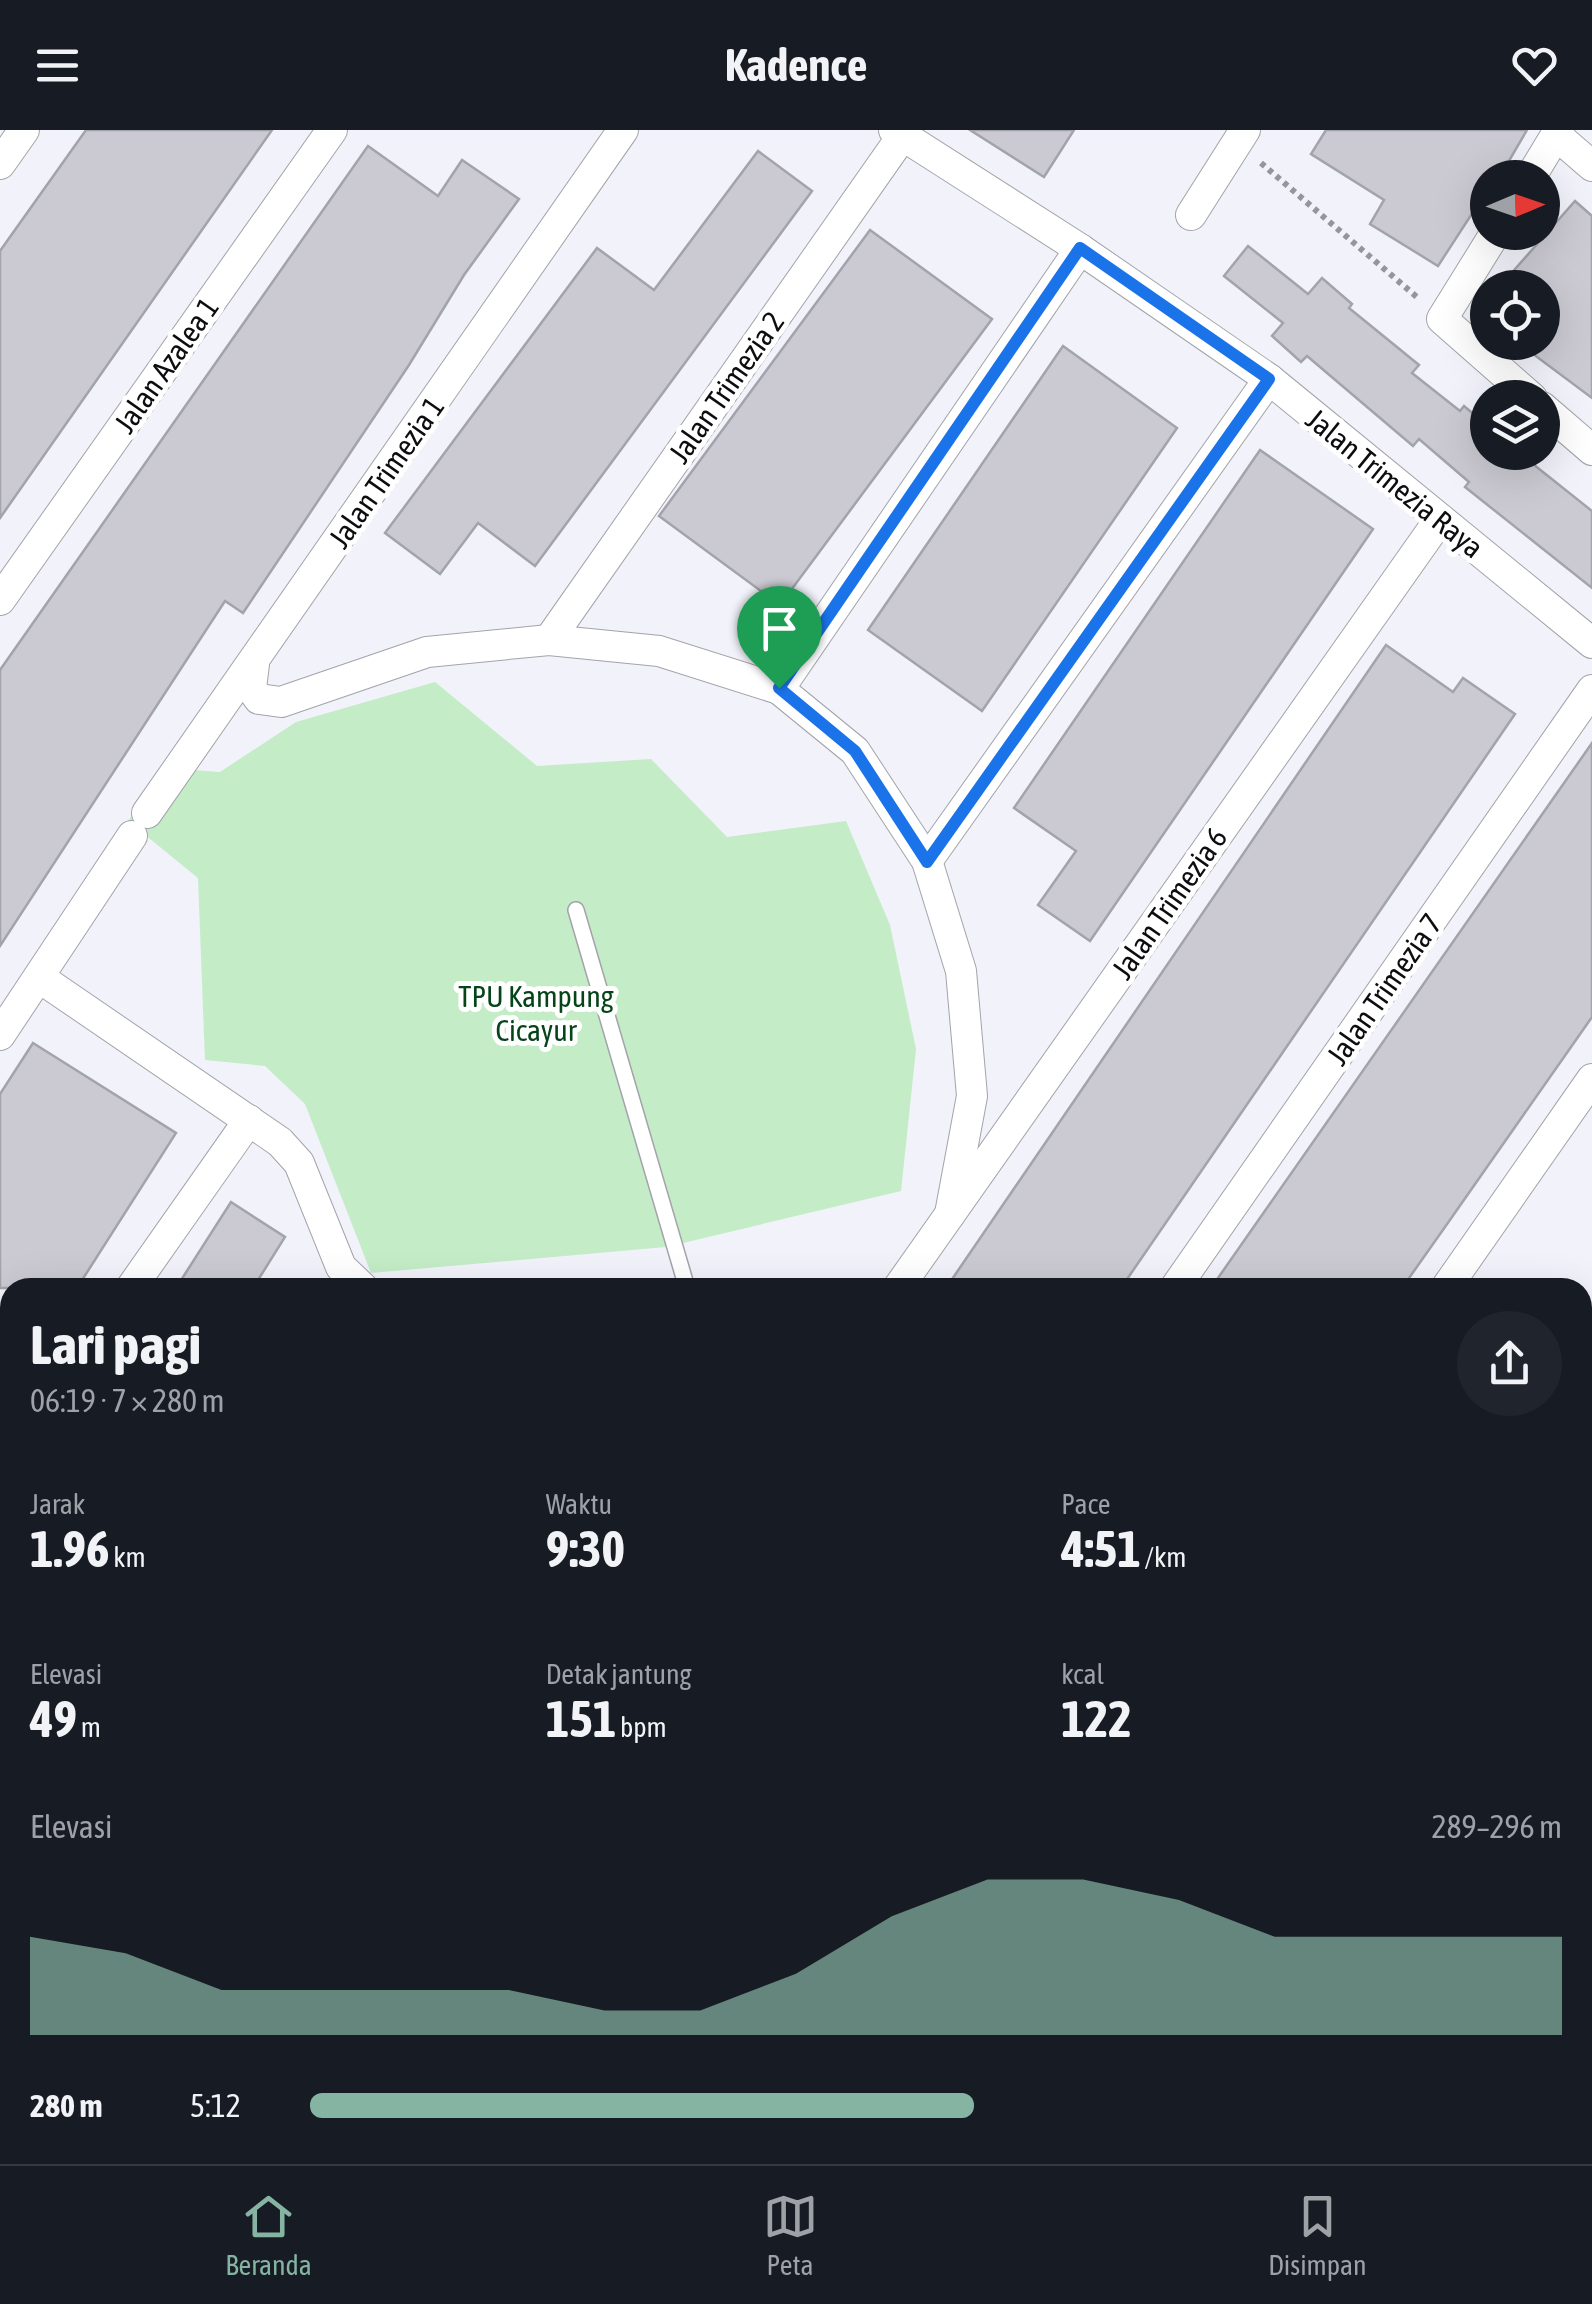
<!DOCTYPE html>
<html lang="id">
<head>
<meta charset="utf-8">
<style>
	body { margin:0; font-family:"Asap Condensed",sans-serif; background:#20242c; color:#f1f3f6; height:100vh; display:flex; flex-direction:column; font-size:38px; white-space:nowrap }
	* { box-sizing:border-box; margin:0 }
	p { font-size:32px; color:#9ea1a6 }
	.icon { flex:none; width:55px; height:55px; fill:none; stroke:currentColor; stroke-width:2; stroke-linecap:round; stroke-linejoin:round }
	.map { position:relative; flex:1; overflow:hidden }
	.details { position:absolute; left:0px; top:1148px; width:1592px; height:888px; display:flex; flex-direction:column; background:#171b24; border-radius:30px 30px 0 0; box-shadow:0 10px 40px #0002 }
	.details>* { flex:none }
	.needle { width:65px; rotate:88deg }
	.buttons { position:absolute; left:1470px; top:30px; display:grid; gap:20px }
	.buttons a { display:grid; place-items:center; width:90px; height:90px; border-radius:50%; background:#171b24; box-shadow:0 10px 40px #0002; font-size:50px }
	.pin { position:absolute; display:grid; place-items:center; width:85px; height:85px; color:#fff; margin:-102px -42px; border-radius:50% 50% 50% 0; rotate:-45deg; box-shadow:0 0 10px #0007 }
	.pin .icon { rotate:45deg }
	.round { display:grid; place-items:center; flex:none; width:105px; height:105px; border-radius:52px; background:#20242c }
	.summary { display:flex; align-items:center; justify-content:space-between; height:170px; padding:0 30px }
	h1 { font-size:55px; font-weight:700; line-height:75px }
	.figures { display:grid; grid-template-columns:repeat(3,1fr); gap:15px; height:170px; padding:10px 30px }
	.figures div { display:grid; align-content:center }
	.figures b { font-size:50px; font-weight:700 }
	.figures small { font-size:28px; font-weight:400 }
	.figures p { font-size:28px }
	.chart { height:280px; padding:20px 30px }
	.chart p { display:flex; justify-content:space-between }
	.chart svg { width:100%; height:180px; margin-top:10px; fill:#85b4a2; opacity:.7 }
	ul { padding:0 30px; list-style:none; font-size:32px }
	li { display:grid; grid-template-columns:160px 120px 1fr; align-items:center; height:75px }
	li i { height:25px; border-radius:12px; background:#85b4a2 }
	header { display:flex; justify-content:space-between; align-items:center; height:130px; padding:0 30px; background:#171b24; font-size:45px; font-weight:700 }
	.tabs { display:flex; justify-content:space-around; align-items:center; height:140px; border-top:2px solid #363941; background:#171b24; font-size:28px; color:#9ea1a6 }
	.tabs a { display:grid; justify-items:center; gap:5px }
	.tabs .on { color:#85b4a2 }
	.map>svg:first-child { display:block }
</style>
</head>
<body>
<header><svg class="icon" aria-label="menu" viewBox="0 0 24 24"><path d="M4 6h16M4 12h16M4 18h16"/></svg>Kadence<svg class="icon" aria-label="heart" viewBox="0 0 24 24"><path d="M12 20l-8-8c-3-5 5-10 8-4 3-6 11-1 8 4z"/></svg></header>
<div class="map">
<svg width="1592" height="2034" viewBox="0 0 1592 2034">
	<rect width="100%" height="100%" fill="#f2f2fa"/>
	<polygon fill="#e8e7f7" points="1592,1879 1592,2034 231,2034 235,2025 291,2025 333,2032 333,2025 1582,2025 1583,1888"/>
	<polygon fill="#c3ecc7" points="435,552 537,636 651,629 727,707 846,691 890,795 916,919 901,1061 666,1117 371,1143 305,974 265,936 205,930 198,748 128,691 166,638 220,642 296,592"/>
	<g fill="#cbcad2" stroke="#a3a3ab" stroke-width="2.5">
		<polygon points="86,0 272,0 0,388 0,121"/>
		<polygon points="970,0 1074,0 1044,47"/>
		<polygon points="1326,0 1527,0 1499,48 1488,48 1488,59 1438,136 1370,94 1384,70 1311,24"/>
		<polygon points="368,16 438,66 462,30 519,69 464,145 409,235 243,483 225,471 0,816 0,540"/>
		<polygon points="758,21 812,61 535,436 478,393 440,444 385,403 597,118 654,160"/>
		<polygon points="1575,71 1592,86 1592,268 1517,212 1542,212 1542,158 1506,158 1513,150 1509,146"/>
		<polygon points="870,100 992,189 780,475 659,386"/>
		<polygon points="1248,116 1308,164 1322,148 1352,174 1349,178 1419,235 1412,243 1460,281 1464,276 1488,296 1488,322 1518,322 1592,381 1592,458 1465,357 1469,352 1419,309 1413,316 1307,226 1301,232 1272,206 1283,193 1224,146"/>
		<polygon points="1063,216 1177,298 982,581 868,500"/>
		<polygon points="1260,320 1373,399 1090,811 1038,775 1076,721 1014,678"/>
		<polygon points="1386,515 1453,562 1463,548 1515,584 1121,1158 946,1158"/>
		<polygon points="1592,613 1592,887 1445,1097 1402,1158 1211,1158"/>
		<polygon points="33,913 176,1003 77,1158 0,1158 0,964"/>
		<polygon points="231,1072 285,1107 253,1158 176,1158"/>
	</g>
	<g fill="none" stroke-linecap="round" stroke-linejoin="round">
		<defs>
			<g id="service">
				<polyline points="576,780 687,1158"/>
				<polyline points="1582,1877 1592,1869"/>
				<polyline points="821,2025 828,2034"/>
				<polyline points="468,2034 479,2025"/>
				<polyline points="1294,2034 1305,2025"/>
			</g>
			<g id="minor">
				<polyline points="894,0 1080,119 1269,249 1592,513"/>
				<polyline points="1556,5 1592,36"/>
				<polyline points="0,34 24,0"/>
				<polyline points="1530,48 1559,0"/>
				<polyline points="1191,85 1245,0"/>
				<polyline points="1496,102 1442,189 1532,268"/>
				<polyline points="1542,277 1592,320"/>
				<polyline points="0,470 332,0"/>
				<polyline points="549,510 903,5"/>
				<polyline points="254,534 251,558 259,569 281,572 427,522 549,510 659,521 779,559 855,621 927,731 961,841 972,966 950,1084"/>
				<polyline points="779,559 1080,119"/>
				<polyline points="147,683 623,0"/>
				<polyline points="927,731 1269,249"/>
				<polyline points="40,848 280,1012 299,1033 341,1137 363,1158"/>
				<polyline points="0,905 132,706"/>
				<polyline points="131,1158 249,990"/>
				<polyline points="898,1158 1440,389"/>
				<polyline points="1175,1158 1592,560"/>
				<polyline points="1446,1158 1592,949"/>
				<polyline points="0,1342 10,1328"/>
				<polyline points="1582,1526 1592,1522"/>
				<polyline points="0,1659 10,1659"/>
				<polyline points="0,1941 10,1942"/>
				<polyline points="87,2034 88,2025"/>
			</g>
		</defs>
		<use href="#service" stroke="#a3a3ab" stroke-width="18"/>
		<use href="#minor" stroke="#a3a3ab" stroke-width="32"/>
		<polyline stroke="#95959b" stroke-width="6" stroke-dasharray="5 5" stroke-linecap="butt" points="1261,33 1418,168"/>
		<use href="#service" stroke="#fff" stroke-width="15"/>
		<use href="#minor" stroke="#fff" stroke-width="30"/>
	</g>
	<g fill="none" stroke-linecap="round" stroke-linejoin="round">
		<defs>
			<polygon id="route" points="1080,118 1269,249 927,732 855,621 779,558"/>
		</defs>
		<use href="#route" stroke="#fff" stroke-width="20"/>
		<use href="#route" stroke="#1a73e8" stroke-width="12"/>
	</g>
	<g text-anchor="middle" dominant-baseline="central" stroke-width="10" stroke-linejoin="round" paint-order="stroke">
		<g font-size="30" fill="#0d0d10" stroke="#fff">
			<text transform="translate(166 235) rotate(-55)">Jalan Azalea 1</text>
			<text transform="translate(726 257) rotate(-55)">Jalan Trimezia 2</text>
			<text transform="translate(386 342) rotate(-55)">Jalan Trimezia 1</text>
			<text transform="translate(1395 353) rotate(39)">Jalan Trimezia Raya</text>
			<text transform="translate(1169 773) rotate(-55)">Jalan Trimezia 6</text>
			<text transform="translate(1384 859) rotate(-55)">Jalan Trimezia 7</text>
		</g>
		<g font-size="30" fill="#064419" stroke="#fff">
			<text x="536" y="866">TPU Kampung<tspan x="536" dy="34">Cicayur</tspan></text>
		</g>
	</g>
</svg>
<div class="buttons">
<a><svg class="needle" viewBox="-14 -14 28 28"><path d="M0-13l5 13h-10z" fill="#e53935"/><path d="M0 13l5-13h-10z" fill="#9ea1a6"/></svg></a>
<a><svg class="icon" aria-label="locate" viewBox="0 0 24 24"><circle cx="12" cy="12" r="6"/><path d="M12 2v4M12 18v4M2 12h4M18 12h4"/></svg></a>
<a><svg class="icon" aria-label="layers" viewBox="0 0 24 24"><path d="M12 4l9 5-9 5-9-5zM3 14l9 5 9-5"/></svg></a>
</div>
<div class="pin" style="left:779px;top:558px;background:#1e9e55"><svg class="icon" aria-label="arrive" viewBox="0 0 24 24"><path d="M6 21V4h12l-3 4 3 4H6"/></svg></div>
<section class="details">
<div class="summary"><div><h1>Lari pagi</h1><p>06:19 · 7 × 280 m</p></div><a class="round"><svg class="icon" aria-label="share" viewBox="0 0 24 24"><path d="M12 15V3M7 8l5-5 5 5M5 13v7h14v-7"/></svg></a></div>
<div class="figures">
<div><p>Jarak</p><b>1.96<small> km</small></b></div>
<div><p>Waktu</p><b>9:30</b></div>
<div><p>Pace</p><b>4:51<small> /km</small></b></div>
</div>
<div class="figures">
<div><p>Elevasi</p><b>49<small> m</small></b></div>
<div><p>Detak jantung</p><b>151<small> bpm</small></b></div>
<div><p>kcal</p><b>122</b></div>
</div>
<div class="chart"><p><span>Elevasi</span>289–296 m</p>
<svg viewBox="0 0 160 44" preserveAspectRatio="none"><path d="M0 44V20L10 24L20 33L30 33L40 33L50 33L60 38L70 38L80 29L90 15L100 6L110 6L120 11L130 20L140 20L150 20L160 20V44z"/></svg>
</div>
<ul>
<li><b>280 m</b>5:12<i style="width:53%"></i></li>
</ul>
</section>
</div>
<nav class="tabs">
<a class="on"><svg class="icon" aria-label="home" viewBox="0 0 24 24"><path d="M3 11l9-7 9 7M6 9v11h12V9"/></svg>Beranda</a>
<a><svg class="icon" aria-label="map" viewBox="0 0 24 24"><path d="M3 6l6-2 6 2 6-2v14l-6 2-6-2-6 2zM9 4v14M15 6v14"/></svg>Peta</a>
<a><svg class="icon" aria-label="saved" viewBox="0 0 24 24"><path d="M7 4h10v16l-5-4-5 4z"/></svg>Disimpan</a>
</nav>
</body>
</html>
